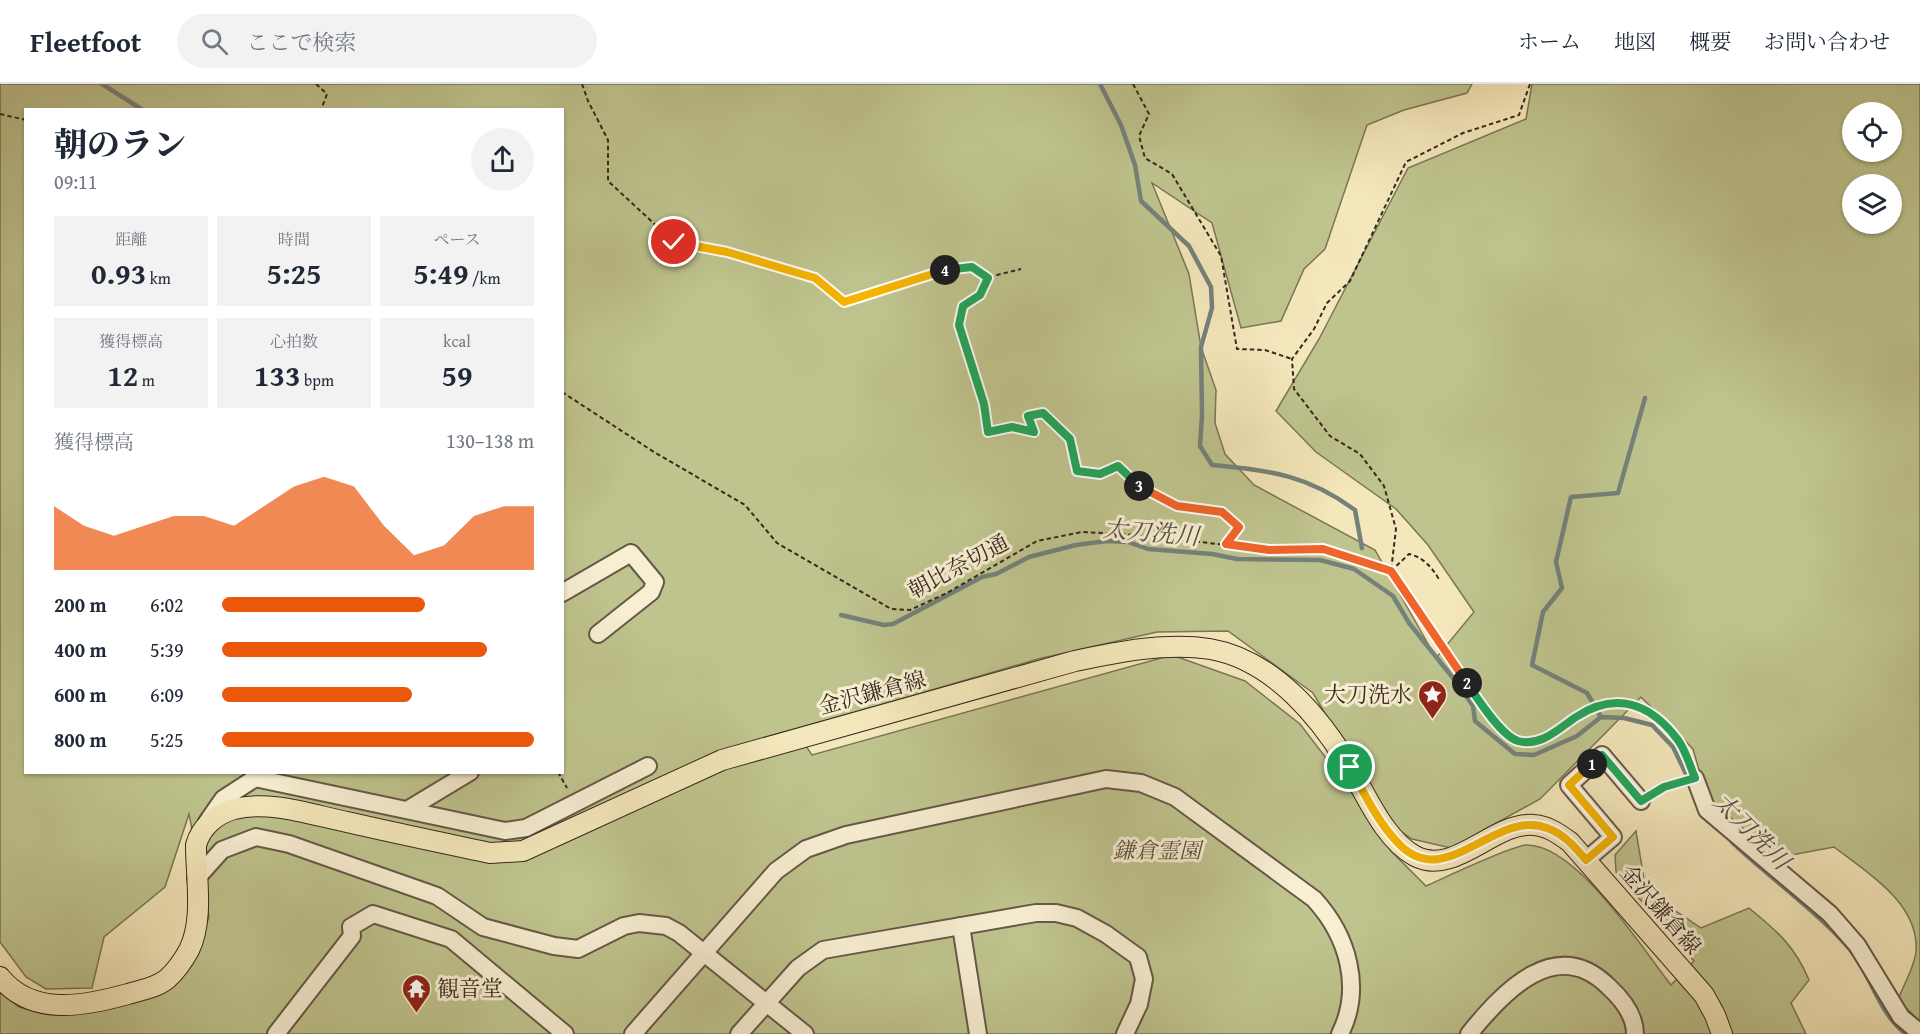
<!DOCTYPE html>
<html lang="ja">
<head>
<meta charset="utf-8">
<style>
	body { margin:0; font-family:"Gentium Book Plus","Noto Serif JP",serif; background:#f2f2f3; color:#1f2937; height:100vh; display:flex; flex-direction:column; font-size:22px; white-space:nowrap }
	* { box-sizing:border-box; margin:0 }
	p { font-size:20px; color:#747a83 }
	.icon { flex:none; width:33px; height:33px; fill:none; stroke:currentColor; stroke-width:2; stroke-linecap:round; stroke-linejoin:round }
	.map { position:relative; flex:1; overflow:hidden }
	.side { position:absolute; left:24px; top:24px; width:540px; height:666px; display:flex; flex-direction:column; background:#fff; border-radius:0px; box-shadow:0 2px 4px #0004 }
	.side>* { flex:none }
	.controls { position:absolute; left:1842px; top:18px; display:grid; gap:12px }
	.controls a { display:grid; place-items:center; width:60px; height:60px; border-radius:50%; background:#fff; box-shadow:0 2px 4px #0004; font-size:30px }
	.pin { position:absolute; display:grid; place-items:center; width:51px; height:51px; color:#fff; margin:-26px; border:3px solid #fff; border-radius:50%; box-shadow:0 2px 6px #0007 }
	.km { position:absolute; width:30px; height:30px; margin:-15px; border-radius:50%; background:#222; color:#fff; font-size:16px; line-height:30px; text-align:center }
	.round { display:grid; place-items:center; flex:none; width:63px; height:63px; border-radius:32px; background:#f2f2f3 }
	.overview { display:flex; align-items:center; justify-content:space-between; height:102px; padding:0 30px }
	h1 { font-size:33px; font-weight:800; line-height:45px }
	.stats { display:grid; grid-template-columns:repeat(3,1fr); gap:9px; height:102px; padding:6px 30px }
	.stats div { display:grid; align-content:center; border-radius:0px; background:#f2f2f3; text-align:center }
	.stats b { font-size:30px; font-weight:800 }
	.stats small { font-size:16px; font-weight:400 }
	.stats p { font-size:16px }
	.chart { height:168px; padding:12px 30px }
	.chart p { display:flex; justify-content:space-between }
	.chart svg { width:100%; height:108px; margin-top:6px; fill:#ea580c; opacity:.7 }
	ul { padding:0 30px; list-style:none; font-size:20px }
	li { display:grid; grid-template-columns:96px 72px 1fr; align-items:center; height:45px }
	li i { height:15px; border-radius:8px; background:#ea580c }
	header { display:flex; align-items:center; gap:36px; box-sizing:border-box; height:84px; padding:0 30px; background:#fff; border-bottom:2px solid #e0e1e3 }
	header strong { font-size:28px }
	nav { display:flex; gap:33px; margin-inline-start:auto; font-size:21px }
	.search { width:420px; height:54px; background:#f2f2f3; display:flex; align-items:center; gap:15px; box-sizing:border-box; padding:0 21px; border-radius:33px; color:#747a83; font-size:22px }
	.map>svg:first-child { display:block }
</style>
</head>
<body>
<header>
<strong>Fleetfoot</strong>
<div class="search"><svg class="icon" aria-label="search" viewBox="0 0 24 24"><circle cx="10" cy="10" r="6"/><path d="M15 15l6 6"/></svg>ここで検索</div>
<nav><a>ホーム</a><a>地図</a><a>概要</a><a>お問い合わせ</a></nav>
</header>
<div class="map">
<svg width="1920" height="950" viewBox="0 0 1920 950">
	<rect width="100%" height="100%" fill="#f4e7bb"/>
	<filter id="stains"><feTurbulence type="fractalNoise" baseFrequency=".00333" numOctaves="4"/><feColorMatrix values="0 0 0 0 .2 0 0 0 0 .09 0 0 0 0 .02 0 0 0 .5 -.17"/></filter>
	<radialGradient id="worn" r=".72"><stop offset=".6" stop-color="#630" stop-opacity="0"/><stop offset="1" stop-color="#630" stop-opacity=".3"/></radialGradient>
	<path fill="#bfc48e" stroke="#7a7656" stroke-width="1.5" fill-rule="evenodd" d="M0,0H1472L1467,9L1404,26L1367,41L1325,165L1304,185L1281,237L1241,244L1212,139L1152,99L1189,190L1201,263L1216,306L1215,339L1225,370L1254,401L1375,466L1436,574L1474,528L1428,461L1396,425L1316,368L1276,327L1319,255L1408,84L1526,35L1532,0H1920V938L1898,916C1903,902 1914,884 1916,868C1920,820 1867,788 1834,763L1770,775L1707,714L1693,665L1641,613L1540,715L1451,764L1412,755L1390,740L1313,609L1228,547L1157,548L1038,575L795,646L812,671L1172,571L1245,597L1300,640L1346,700L1391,767L1426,802C1444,794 1513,761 1527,761C1577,761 1641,863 1671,901L1694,877L1616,788L1615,771L1636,747L1646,807L1701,844L1749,824C1777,847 1795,862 1809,896L1791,919L1806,950H0V907L19,923L41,929L122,918L196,870L209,833L189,730L165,803L104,853L92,904L46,905L26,893L0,858ZM26,26H562V688H26ZM1852,28H1892V68H1852ZM1852,100H1892V140H1852Z"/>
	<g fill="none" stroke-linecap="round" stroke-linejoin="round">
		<g stroke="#74827b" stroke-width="4.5">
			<polyline points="102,0 143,26"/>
			<path d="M1100,0L1121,41L1135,81L1141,117L1189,162L1211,203L1212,224L1201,263L1202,331L1200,362L1212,381C1271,387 1306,390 1355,426L1362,464"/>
			<polyline points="841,531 884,541 893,540 982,493 996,490 1029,473 1076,461 1107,457 1128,458 1148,465 1212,470 1237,475 1320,476 1354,485 1393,512 1409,539 1457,599 1473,622 1475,637 1515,670 1534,671 1577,652 1601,633 1624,634 1652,641 1673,663 1689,696"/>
			<polyline points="1601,633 1587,609 1532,581 1543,528 1562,504 1556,478 1571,413 1618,409 1645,314"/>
			<path d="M1732,758C1769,793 1813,824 1848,863C1871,889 1877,928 1906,950"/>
		</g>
		<defs>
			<g id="minor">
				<polyline points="562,509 631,469 655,498 651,508 598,550"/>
				<polyline points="255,694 505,747 526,744 648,682"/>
				<polyline points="1695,694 1707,726 1830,830 1857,861 1901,933 1920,949"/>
				<polyline points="407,726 470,688"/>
				<polyline points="207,738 223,715 263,689"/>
				<polyline points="1586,776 1613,753 1569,701 1602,671 1641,717"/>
				<polyline points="196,795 222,766 256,753 289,760 437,812 483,843 554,862 578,865 624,842 639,839 666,842 679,849 805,950"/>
				<polyline points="961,842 978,950"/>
				<polyline points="276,950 352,852 351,843 373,830 451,855 565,950"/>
				<path d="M633,950L776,787L806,765L846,751L1106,695L1141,699L1175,713L1314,815C1348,852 1363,904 1340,950"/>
				<polyline points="739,950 798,884 823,866 1036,829 1056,829 1077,834 1106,850 1138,873 1144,895 1139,920 1125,950"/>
				<path d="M1469,950C1503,908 1556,850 1609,903C1622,915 1635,931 1635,950"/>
			</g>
			<path id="major" d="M0,893C32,933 85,922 128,910C141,906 156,904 167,895C176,887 183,877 189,866C204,836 196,794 196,761C201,743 216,730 234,725C270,716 312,731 347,738C395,749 443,759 490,769L523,767L722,676L1075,577C1117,568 1167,558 1210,565C1274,576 1323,636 1353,689C1369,717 1386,756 1415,772C1455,793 1494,737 1534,741C1548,742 1559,750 1570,758L1704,911L1715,931L1722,950"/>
		</defs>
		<use href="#minor" stroke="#665846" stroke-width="20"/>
		<use href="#major" stroke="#36291f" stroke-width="22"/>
		<g stroke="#36291f" stroke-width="2" stroke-dasharray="4.5 3" stroke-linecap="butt">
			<polyline points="316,0 327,10 321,26"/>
			<polyline points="582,0 588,17 608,56 608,97 674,158 727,168 815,194 844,218 945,186 972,183 988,193 980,211 963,222 959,241 984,320 988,348 1012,343 1034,348 1028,332 1043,329 1069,355 1077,388 1100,390 1118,382 1135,400 1152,410 1177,422 1222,428 1239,443 1226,460"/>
			<polyline points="1133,0 1149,30 1139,52 1145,74 1172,90 1221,172 1237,265 1265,266 1292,275"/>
			<path d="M1530,0L1519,31L1463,49L1406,78L1350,197L1327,219L1314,245L1292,275L1294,305L1330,352L1360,370L1384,402L1396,445L1391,487C1415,523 1440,560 1465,597C1479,616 1494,644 1515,656C1551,676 1592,591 1648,629C1669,642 1680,659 1690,681"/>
			<polyline points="0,30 26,36"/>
			<polyline points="989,193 1021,185"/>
			<polyline points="562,308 654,368 745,421 777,459 891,525 910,526 947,509 1037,457 1082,448 1140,451 1269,466 1323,465 1391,487"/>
			<path d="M1391,487L1409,470C1424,474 1432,483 1440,497"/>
			<polyline points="558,688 567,704"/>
			<polyline points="1653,710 1680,698"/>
		</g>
		<use href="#minor" stroke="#f8efd3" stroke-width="16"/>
		<use href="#major" stroke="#f4e7bb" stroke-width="20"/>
	</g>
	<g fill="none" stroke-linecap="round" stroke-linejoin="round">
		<defs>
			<path id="split-1" d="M1350,683C1364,709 1378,739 1399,760C1446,809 1496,724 1547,744C1564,750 1575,763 1586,776L1613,753L1569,701L1592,680"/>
			<path id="split-2" d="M1467,599C1477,614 1501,652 1518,657C1541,663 1558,645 1576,633C1616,607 1650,619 1678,656C1686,667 1690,682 1695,694L1664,703L1641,717L1602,671L1592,680"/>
			<polyline id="split-3" points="1139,402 1177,422 1222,428 1239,443 1226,460 1269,466 1323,465 1391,487 1467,599"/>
			<polyline id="split-4" points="945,186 972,183 988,194 980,211 963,222 959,241 984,320 988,348 1012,343 1034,348 1028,332 1043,329 1070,355 1077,387 1100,390 1118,382 1139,402"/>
			<polyline id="split-5" points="674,158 727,168 815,194 844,218 945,186"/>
		</defs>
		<use href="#split-1" stroke="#fff" stroke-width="12"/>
		<use href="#split-2" stroke="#fff" stroke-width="12"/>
		<use href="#split-3" stroke="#fff" stroke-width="12"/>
		<use href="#split-4" stroke="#fff" stroke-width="12"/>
		<use href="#split-5" stroke="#fff" stroke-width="12"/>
		<use href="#split-1" stroke="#f5b400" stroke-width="8"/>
		<use href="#split-2" stroke="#22a559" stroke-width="8"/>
		<use href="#split-3" stroke="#f0652b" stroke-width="8"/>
		<use href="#split-4" stroke="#22a559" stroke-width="8"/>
		<use href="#split-5" stroke="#f5b400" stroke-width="8"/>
	</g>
	<defs>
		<symbol id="sight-pin" viewBox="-11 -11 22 30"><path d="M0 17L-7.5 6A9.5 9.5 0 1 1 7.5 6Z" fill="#8f2418" stroke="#f8efd3"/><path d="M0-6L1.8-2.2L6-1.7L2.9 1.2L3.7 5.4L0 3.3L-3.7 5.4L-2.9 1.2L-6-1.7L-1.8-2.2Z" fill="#fff"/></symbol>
		<symbol id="temple-pin" viewBox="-11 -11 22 30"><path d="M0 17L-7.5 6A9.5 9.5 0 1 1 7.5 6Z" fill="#8f2418" stroke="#f8efd3"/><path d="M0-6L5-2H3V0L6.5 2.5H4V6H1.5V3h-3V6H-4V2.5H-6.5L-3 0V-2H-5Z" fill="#fff"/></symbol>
	</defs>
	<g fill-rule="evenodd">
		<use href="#sight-pin" x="1416" y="594" width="33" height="45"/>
		<use href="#temple-pin" x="400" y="888" width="33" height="45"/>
	</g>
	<g text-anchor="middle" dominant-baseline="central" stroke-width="6" stroke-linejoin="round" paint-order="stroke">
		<g font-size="22" fill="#36291f" stroke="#f8efd3">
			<text transform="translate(958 482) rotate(-28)">朝比奈切通</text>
			<text transform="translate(872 608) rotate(-15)">金沢鎌倉線</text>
			<text transform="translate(1661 825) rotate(49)">金沢鎌倉線</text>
		</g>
		<g font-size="22" fill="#36291f" stroke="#f8efd3" text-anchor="end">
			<text x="1412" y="610">大刀洗水</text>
			<text x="437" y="904" text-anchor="start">観音堂</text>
		</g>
		<g font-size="22" font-style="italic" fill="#58503b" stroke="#f8efd3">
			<text x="1157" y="766">鎌倉霊園</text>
		</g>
		<g font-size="24" font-style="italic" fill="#504e46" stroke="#f8efd3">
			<text transform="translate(1151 448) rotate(5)">太刀洗川</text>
			<text transform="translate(1752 747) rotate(45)">太刀洗川</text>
		</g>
	</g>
	<rect width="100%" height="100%" filter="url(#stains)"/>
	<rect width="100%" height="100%" fill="url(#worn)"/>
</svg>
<div class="controls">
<a><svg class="icon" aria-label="locate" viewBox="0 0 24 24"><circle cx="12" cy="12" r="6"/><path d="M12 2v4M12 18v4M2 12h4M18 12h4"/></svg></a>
<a><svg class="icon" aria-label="layers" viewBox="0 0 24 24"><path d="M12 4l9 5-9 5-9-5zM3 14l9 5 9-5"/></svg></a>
</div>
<div class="pin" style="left:1350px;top:683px;background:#1e9e55"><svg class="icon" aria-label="arrive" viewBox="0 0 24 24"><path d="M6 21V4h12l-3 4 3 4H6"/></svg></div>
<div class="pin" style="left:674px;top:158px;background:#d93025"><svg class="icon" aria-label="check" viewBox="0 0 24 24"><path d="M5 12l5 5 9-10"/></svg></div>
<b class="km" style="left:1592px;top:680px">1</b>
<b class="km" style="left:1467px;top:599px">2</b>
<b class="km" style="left:1139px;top:402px">3</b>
<b class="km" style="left:945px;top:186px">4</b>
<section class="side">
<div class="overview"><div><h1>朝のラン</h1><p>09:11</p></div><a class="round"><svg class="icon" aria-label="share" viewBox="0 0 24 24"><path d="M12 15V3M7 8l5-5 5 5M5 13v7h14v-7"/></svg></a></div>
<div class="stats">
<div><p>距離</p><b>0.93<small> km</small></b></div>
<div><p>時間</p><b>5:25</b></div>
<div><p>ペース</p><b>5:49<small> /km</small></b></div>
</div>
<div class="stats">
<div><p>獲得標高</p><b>12<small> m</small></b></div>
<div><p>心拍数</p><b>133<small> bpm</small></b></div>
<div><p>kcal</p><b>59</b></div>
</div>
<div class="chart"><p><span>獲得標高</span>130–138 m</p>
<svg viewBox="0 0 160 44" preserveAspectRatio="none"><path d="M0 44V18L10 26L20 30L30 26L40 22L50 22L60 26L70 18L80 10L90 6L100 10L110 26L120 38L130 34L140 22L150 18L160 18V44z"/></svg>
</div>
<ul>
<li><b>200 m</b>6:02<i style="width:65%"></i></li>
<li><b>400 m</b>5:39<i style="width:85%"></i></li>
<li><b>600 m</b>6:09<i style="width:61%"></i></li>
<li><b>800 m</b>5:25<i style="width:100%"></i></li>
</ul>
</section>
</div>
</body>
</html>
